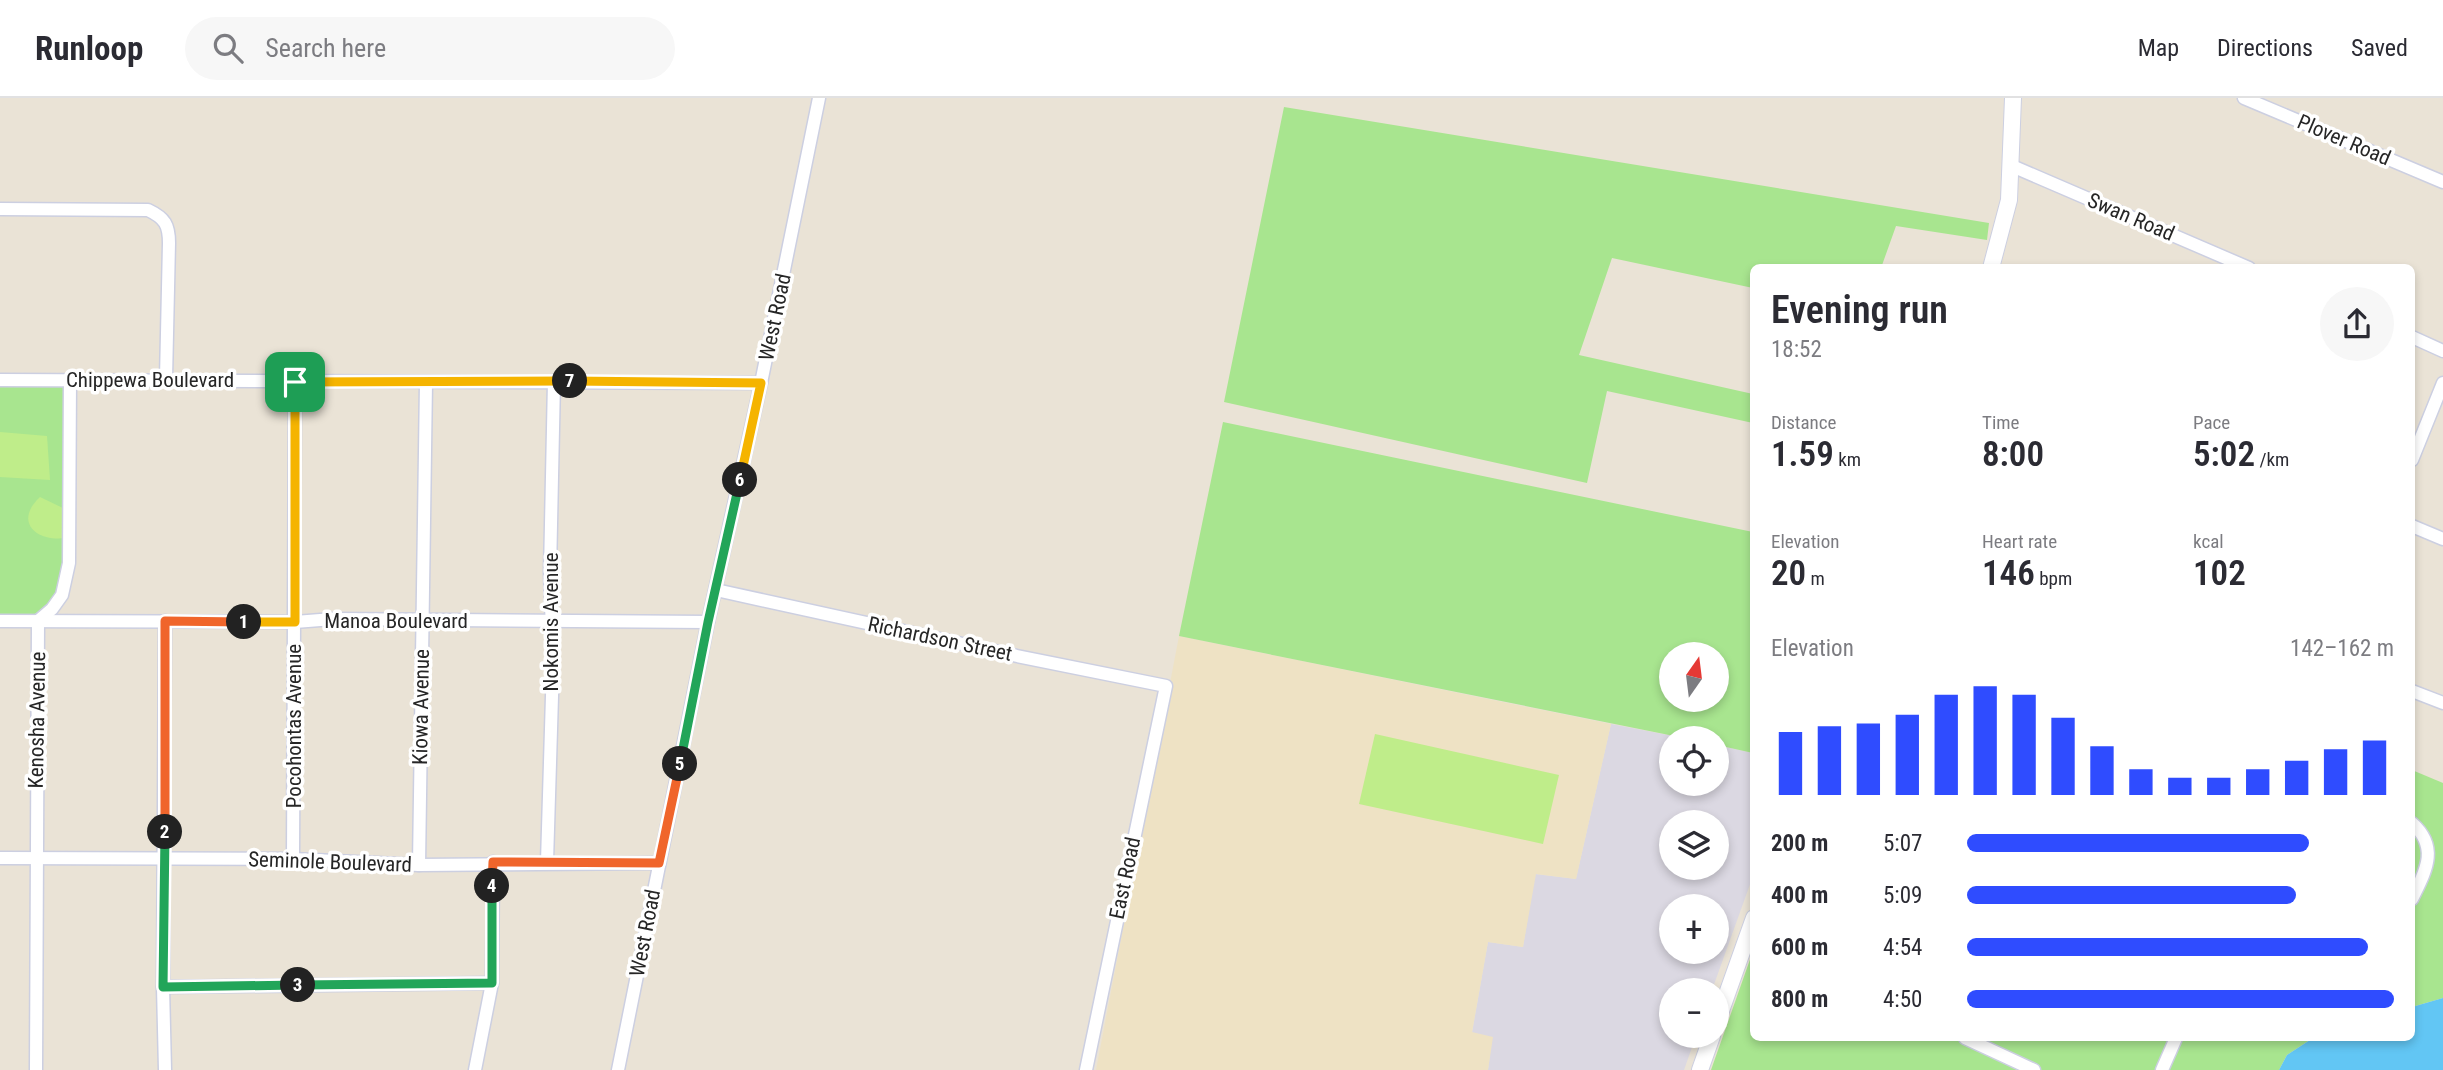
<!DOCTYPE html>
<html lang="en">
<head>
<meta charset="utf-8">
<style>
	body { margin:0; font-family:"Roboto Condensed",sans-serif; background:#f7f7f7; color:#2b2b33; height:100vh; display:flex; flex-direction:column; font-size:26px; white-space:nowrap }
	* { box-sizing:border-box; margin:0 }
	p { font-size:23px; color:#7c7c81 }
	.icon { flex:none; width:38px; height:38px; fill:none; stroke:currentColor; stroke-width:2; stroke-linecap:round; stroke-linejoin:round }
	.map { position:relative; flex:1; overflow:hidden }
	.details { position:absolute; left:1750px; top:166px; width:665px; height:777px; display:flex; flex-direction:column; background:#fff; border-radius:10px; box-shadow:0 4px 10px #0003 }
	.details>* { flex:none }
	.needle { width:46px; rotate:14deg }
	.fabs { position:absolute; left:1659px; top:544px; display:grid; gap:14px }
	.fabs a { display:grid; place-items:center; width:70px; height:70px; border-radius:50%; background:#fff; box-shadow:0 4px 10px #0003; font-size:35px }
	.pin { position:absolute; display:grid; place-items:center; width:60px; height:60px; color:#fff; margin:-30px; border-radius:14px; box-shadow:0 4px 10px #0006 }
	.km { position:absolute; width:35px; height:35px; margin:-18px; border-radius:50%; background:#222; color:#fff; font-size:19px; line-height:35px; text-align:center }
	.round { display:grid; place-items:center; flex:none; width:74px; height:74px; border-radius:37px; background:#f7f7f7 }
	.headline { display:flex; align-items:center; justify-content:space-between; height:119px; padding:0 21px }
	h1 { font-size:38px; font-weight:600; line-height:52px }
	.metrics { display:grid; grid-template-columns:repeat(3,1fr); gap:10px; height:119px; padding:7px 21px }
	.metrics div { display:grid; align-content:center }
	.metrics b { font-size:35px; font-weight:600 }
	.metrics small { font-size:19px; font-weight:400 }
	.metrics p { font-size:19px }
	.chart { height:196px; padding:14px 21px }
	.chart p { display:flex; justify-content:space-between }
	.chart svg { width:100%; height:126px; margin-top:7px; stroke:#2f4cff; stroke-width:6 }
	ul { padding:0 21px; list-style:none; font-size:23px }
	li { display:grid; grid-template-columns:112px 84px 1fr; align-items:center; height:52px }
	li i { height:18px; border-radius:9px; background:#2f4cff }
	header { display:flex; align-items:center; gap:42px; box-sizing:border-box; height:98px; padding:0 35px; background:#fff; border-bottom:2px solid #e1e1e2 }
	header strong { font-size:33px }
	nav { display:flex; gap:38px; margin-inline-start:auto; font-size:24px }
	.search { width:490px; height:63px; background:#f7f7f7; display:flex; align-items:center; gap:18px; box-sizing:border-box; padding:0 24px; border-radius:38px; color:#7c7c81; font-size:26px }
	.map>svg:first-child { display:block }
</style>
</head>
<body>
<header>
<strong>Runloop</strong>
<div class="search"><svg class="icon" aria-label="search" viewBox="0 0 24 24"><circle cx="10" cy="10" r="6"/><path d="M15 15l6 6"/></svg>Search here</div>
<nav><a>Map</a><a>Directions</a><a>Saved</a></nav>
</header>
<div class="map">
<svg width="2443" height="972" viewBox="0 0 2443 972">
	<rect width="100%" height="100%" fill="#eae3d6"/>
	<path fill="#dbd8e2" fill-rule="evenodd" d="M1611,626L1684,640H1671V686H1717V647L1753,655V778L1712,892H1671V938H1696L1684,972H1488L1492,940L1472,935L1488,844L1523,849L1535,776L1576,781ZM1671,724H1717V770H1671ZM1671,808H1717V854H1671Z"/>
	<polygon fill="#eee2c4" points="1179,538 1611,626 1576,781 1536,776 1523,849 1488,844 1472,934 1493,939 1488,972 1096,972"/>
	<g fill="#a8e58f" fill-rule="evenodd">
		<polygon points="1284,9 1989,125 1987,142 1896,128 1881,170 1754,170 1753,190 1612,160 1579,257 1753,296 1753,325 1607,293 1587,385 1224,304"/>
		<polygon points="0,282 70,282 66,482 38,523 0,523"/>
		<path d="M1223,324L1753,434V655L1717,647V640H1684L1179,538ZM1671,556H1717V602H1671Z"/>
		<polygon points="2412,672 2443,685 2443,900 2412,909"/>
		<polygon points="1753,853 1754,940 2313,940 2287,957 2279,972 1711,972"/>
	</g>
	<g fill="#bfed8a">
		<polygon points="0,334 47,338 50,382 0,379"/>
		<path d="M40,399L67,412L66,440C35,444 14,423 40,399Z"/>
		<polygon points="1375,636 1559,677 1543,746 1359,706"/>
	</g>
	<polygon fill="#62c6f4" points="2443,900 2443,972 2279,972 2287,957 2313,940 2412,940 2412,909"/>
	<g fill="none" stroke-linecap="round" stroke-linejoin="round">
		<defs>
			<g id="street">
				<polyline points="2244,0 2443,84"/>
				<polyline points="2012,68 2249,170"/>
				<path d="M0,111L148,112C165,120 169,127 169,145L166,281"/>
				<polyline points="2412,239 2443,253"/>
				<polyline points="0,282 761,285"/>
				<polyline points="2412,362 2443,285"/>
				<polyline points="2412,428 2443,441"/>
				<polyline points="716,492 1017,558 1166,588 1086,972"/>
				<polyline points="0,523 295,524 333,521 708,524"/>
				<polyline points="165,523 163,889 165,972"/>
				<polyline points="2412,593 2443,605"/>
				<path d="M2412,725C2440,750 2425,774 2412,801"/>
				<polyline points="0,760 293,761 419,767 659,765"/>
				<polyline points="293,761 295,284"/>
				<polyline points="547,764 553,565 550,474 554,283"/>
				<polyline points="419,767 426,284"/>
				<polyline points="163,889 492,885"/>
				<polyline points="1965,940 2034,972"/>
				<polyline points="36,972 38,523 52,511 62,497 69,465 70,282"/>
				<polyline points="475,972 492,885 493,764"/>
				<polyline points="618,972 708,524 761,285 819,0"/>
				<polyline points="2162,972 2176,940"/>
			</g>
			<g id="secondary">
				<polyline points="1991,170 2009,102 2013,0"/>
				<polyline points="1717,924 1754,820"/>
				<polyline points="1700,972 1712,938"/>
			</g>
		</defs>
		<use href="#street" stroke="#cccfe1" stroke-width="15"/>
		<use href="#secondary" stroke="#cccfe1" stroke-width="18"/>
		<use href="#street" stroke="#fff" stroke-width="12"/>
		<use href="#secondary" stroke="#fff" stroke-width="16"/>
	</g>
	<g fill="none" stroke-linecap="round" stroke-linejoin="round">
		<defs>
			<polyline id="split-1" points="244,524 295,524 295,284"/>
			<polyline id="split-2" points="165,734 165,523 244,524"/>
			<polyline id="split-3" points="165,734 163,889 298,887"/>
			<polyline id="split-4" points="298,887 492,885 492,788"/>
			<polyline id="split-5" points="492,788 493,764 659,765 680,666"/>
			<polyline id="split-6" points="680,666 708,524 740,382"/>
			<polyline id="split-7" points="570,283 761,285 740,382"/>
			<polyline id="split-8" points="295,284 570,283"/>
		</defs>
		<use href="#split-1" stroke="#fff" stroke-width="14"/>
		<use href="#split-2" stroke="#fff" stroke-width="14"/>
		<use href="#split-3" stroke="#fff" stroke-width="14"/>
		<use href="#split-4" stroke="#fff" stroke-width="14"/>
		<use href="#split-5" stroke="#fff" stroke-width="14"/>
		<use href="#split-6" stroke="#fff" stroke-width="14"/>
		<use href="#split-7" stroke="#fff" stroke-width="14"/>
		<use href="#split-8" stroke="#fff" stroke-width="14"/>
		<use href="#split-1" stroke="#f5b400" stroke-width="9"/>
		<use href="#split-2" stroke="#f0652b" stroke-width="9"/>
		<use href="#split-3" stroke="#22a559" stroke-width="9"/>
		<use href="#split-4" stroke="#22a559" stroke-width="9"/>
		<use href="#split-5" stroke="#f0652b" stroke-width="9"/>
		<use href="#split-6" stroke="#22a559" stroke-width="9"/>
		<use href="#split-7" stroke="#f5b400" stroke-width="9"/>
		<use href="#split-8" stroke="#f5b400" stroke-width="9"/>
	</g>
	<g text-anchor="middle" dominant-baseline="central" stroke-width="7" stroke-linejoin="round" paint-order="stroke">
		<g font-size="21" fill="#262626" stroke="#fff">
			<text transform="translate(2344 42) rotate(23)">Plover Road</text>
			<text transform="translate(2131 119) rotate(23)">Swan Road</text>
			<text transform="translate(775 219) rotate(-78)">West Road</text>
			<text x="150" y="282">Chippewa Boulevard</text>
			<text x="396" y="523">Manoa Boulevard</text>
			<text transform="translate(551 524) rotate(-90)">Nokomis Avenue</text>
			<text transform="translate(940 541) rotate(12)">Richardson Street</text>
			<text transform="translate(421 609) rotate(-89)">Kiowa Avenue</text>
			<text transform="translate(37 622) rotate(-89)">Kenosha Avenue</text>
			<text transform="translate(294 628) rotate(-90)">Pocohontas Avenue</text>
			<text transform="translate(330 764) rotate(2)">Seminole Boulevard</text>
			<text transform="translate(1125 780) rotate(-78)">East Road</text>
			<text transform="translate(645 835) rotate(-79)">West Road</text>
		</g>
	</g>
</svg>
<div class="fabs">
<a><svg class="needle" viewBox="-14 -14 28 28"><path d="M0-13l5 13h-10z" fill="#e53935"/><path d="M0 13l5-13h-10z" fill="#7c7c81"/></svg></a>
<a><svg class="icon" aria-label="locate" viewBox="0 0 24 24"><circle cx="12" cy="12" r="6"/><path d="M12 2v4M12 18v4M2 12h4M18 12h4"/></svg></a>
<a><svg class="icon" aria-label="layers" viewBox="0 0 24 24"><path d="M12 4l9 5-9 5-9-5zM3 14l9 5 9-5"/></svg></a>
<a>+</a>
<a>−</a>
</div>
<div class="pin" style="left:295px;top:284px;background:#1e9e55"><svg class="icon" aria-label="arrive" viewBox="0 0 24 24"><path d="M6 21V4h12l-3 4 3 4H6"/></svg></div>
<b class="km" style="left:244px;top:524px">1</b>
<b class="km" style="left:165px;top:734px">2</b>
<b class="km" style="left:298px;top:887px">3</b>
<b class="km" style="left:492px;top:788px">4</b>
<b class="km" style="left:680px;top:666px">5</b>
<b class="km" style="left:740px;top:382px">6</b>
<b class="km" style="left:570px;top:283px">7</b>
<section class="details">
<div class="headline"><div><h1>Evening run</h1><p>18:52</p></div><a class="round"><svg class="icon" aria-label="share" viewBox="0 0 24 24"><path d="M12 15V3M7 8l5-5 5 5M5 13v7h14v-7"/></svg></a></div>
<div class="metrics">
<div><p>Distance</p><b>1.59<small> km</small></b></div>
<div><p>Time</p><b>8:00</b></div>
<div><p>Pace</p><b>5:02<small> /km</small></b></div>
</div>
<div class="metrics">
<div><p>Elevation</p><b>20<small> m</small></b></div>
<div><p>Heart rate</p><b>146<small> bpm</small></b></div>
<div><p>kcal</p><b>102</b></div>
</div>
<div class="chart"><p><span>Elevation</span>142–162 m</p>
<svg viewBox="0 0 160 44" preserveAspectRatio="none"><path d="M5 44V22M15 44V20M25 44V19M35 44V16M45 44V9M55 44V6M65 44V9M75 44V17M85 44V27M95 44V35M105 44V38M115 44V38M125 44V35M135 44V32M145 44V28M155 44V25"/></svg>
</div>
<ul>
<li><b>200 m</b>5:07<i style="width:80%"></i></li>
<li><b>400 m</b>5:09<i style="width:77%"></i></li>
<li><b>600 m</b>4:54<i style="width:94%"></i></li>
<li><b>800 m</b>4:50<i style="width:100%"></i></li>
</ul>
</section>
</div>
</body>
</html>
